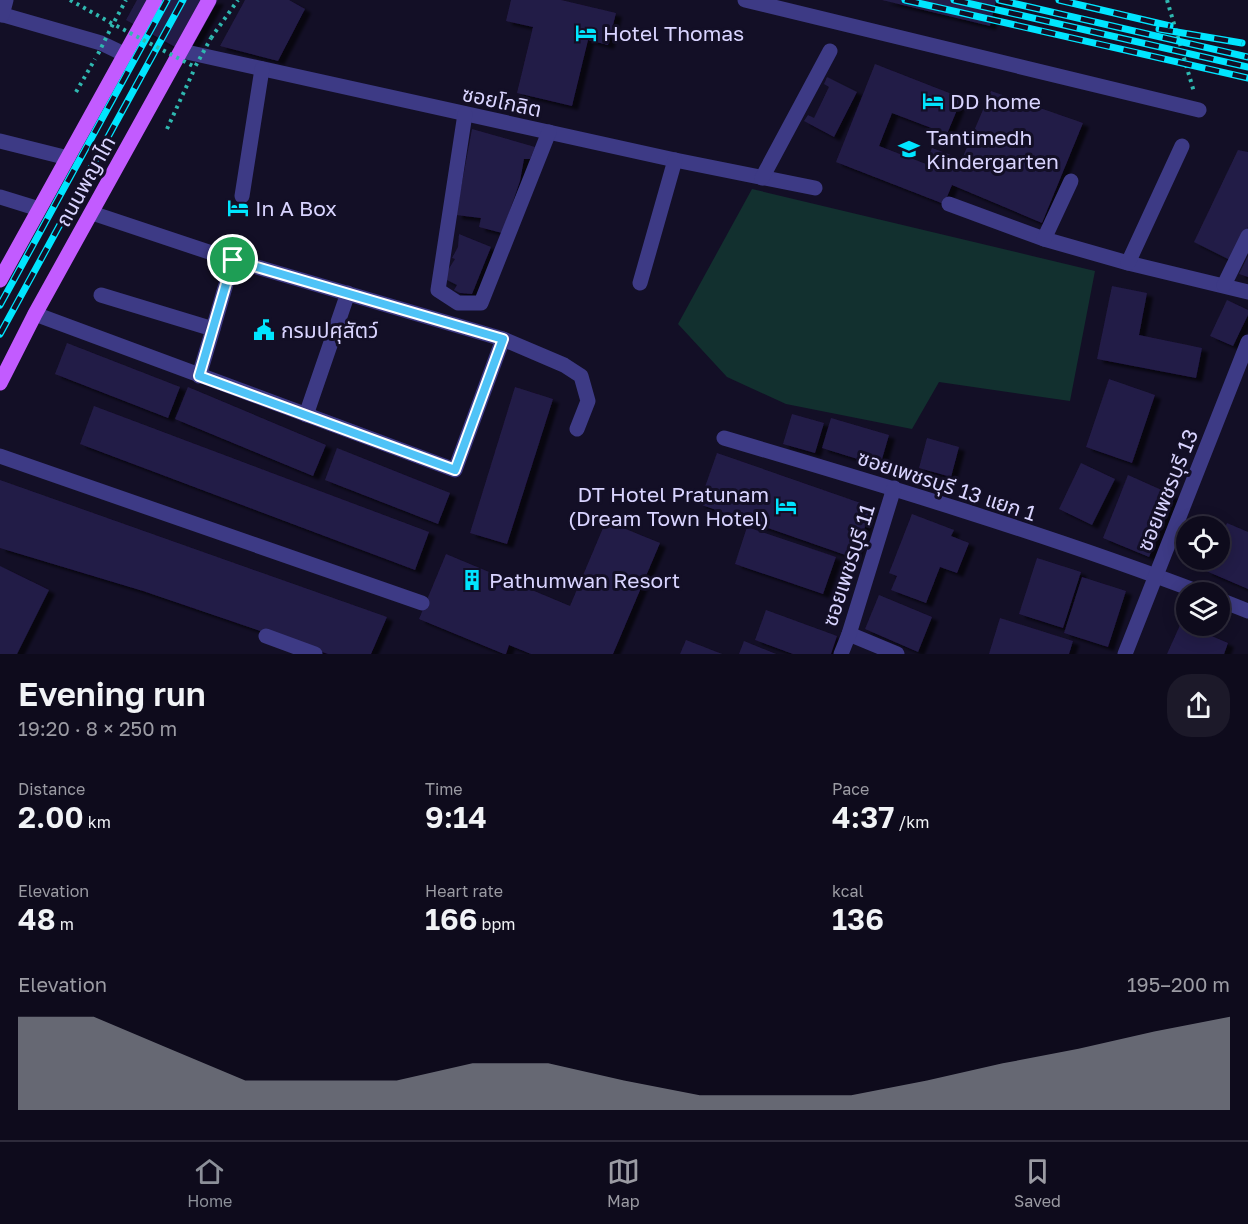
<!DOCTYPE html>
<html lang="en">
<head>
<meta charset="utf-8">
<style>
	body { margin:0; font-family:"Golos Text","Noto Sans Thai",sans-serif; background:#1c1929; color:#f1f3f6; height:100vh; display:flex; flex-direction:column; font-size:22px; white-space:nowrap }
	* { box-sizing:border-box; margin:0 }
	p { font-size:20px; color:#9b9ba3 }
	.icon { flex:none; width:33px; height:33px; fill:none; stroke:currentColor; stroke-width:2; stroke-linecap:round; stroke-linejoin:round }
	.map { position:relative; height:654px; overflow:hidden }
	.drawer { display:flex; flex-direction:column; background:#0e0b1c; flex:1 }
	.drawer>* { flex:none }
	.controls { position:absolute; left:1176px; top:516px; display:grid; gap:12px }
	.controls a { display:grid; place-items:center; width:54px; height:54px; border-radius:50%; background:#0e0b1c; box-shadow:0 3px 15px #0003,0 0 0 2px #2e2b3b; font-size:30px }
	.pin { position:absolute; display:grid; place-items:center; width:51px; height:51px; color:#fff; margin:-26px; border:3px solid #fff; border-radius:50%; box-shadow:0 2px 6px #0007 }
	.round { display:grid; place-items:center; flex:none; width:63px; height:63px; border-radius:24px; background:#1c1929 }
	.summary { display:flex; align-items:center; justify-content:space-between; height:102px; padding:0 18px }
	h1 { font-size:33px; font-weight:600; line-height:45px }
	.figures { display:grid; grid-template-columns:repeat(3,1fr); gap:9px; height:102px; padding:6px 18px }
	.figures div { display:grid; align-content:center }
	.figures b { font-size:30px; font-weight:600 }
	.figures small { font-size:16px; font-weight:400 }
	.figures p { font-size:16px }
	.chart { height:168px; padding:12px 18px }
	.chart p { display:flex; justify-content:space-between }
	.chart svg { width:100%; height:108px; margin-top:6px; fill:#8c9099; opacity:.7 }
	.tabs { display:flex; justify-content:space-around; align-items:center; height:84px; border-top:2px solid #2e2b3b; background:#0e0b1c; font-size:16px; color:#9b9ba3 }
	.tabs a { display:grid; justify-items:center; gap:3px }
	.tabs .selected { color:#8c9099 }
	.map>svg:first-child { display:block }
</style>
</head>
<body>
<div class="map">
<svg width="1248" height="654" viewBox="0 0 1248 654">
	<defs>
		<filter id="shadow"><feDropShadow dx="6" dy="4" stdDeviation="1.5" flood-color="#0009"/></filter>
	</defs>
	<rect width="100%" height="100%" fill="#130f26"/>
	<polygon fill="#12302f" points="752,189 1095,271 1070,401 939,382 912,429 786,404 727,377 678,324"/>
	<g fill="#241b47" filter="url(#shadow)">
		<polygon points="137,0 218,0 188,54 126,20"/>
		<polygon points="245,0 289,0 305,9 278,61 220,46"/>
		<polygon points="511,0 561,0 616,13 608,45 588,40 572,106 517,93 533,27 506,21"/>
		<polygon points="882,0 996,0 990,26"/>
		<polygon points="875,64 962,98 947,134 892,113 879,146 926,164 932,148 962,159 991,91 1083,123 1042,223 952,185 944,204 836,162"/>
		<polygon points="827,77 857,92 834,137 804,121 808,115 814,118 829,87 824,84"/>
		<polygon points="472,129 535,147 530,159 524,159 520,181 502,233 479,227 481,218 456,215"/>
		<polygon points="1238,150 1248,152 1248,227 1232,261 1194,242"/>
		<polygon points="459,234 491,247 472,294 460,293 454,290 457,285 443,278 455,259 452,258 458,247"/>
		<polygon points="1248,256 1248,277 1239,274"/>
		<polygon points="1112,286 1147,293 1139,335 1202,348 1196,378 1097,359"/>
		<polygon points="1227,300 1248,310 1248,315 1233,346 1210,336"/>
		<polygon points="67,343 180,387 168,418 55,374"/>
		<polygon points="1109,379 1155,395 1132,463 1086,447"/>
		<polygon points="188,387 326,445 313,476 175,419"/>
		<polygon points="515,387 553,399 507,544 470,533"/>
		<polygon points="94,406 429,532 415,570 80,444"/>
		<polygon points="792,414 824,423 815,453 783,444"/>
		<polygon points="831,418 889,435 880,466 822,448"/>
		<polygon points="927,438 959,447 951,477 919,468"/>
		<polygon points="337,448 450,493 438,524 325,480"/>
		<polygon points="717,453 872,507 854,558 699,504"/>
		<polygon points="1081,463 1115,479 1092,525 1059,509"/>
		<polygon points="1128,475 1175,496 1149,557 1103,538"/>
		<polygon points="0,480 387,617 371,654 328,654 143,591 0,548"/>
		<polygon points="912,514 954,530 951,536 969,543 957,573 940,567 926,603 891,590 897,576 889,573"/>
		<polygon points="606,521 660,543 613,654 531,654 509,645 506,654 504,654 419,619 446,554 570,606"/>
		<polygon points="1227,523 1248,532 1248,589 1206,571 1211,560 1220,560 1220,540"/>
		<polygon points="747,527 836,557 823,594 735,564"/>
		<polygon points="1037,558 1081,572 1063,628 1019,614"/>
		<polygon points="0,566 49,590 17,654 0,654"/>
		<polygon points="1082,577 1126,591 1108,647 1064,633"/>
		<polygon points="879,595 932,617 918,652 865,629"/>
		<polygon points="766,610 837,636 831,654 793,654 755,640"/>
		<polygon points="1000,618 1073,641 1069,654 989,654"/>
		<polygon points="1181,623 1228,643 1224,654 1167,654"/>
		<polygon points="686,640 722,654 680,654"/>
		<polygon points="744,641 776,654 739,654"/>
	</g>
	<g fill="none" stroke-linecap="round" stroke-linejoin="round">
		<g stroke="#2fb8b0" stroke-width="4" stroke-dasharray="3 4.5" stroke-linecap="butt">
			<polyline points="70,0 113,24 126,0"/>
			<polyline points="1167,0 1194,92"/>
			<polyline points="211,38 238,0"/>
			<polyline points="76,92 95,59"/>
			<polyline points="167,129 194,70"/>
		</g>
		<g stroke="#3d3a85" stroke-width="15">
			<polyline points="745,0 1199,110"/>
			<polyline points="0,14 101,43 126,55"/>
			<polyline points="2,15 6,0"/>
			<polyline points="182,51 675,160 815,188"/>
			<polyline points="465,114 438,290 458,303 481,303 549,132"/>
			<polyline points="0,141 68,158"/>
			<polyline points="762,178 830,51"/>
			<polyline points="242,196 262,69"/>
			<polyline points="0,197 39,209"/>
			<polyline points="949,204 1044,239 1128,263 1248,292"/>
			<polyline points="92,213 233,260 503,339 564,365 581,376 588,401 577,429"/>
			<polyline points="1044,239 1071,181"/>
			<polyline points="1128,263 1182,146"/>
			<polyline points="640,283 675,160"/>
			<polyline points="1224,285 1248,236"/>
			<polyline points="101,295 213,329 199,376"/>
			<polyline points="35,314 455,470 503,339"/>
			<polyline points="213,329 233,260"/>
			<polyline points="306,415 348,293"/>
			<path d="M724,438C883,485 1044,533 1199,592"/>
			<polyline points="0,456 422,603"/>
			<polyline points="1220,600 1248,611"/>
			<polyline points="849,634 897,654"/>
			<polyline points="266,636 315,654"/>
			<polyline points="841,654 849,634 894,488"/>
			<polyline points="1125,654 1248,342"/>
		</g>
		<g stroke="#c25bff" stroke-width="15">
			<polyline points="0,280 155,0"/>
			<polyline points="0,383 35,314 209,0"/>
		</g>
		<defs>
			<g id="rail">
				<polyline points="905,0 1248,78"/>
				<polyline points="954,0 1248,67"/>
				<polyline points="999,0 1248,57"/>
				<polyline points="1059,0 1170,26"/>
				<polyline points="1159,29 1242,43"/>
				<polyline points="0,305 167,0"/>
				<polyline points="0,334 183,0"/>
			</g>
		</defs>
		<use href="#rail" stroke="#00e5ff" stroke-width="7"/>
		<use href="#rail" stroke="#130f26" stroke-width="4.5" stroke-dasharray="14" stroke-linecap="butt"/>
		<polyline stroke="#2fb8b0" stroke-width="4" stroke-dasharray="3 4.5" stroke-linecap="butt" points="98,54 113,24 195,67 211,38"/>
	</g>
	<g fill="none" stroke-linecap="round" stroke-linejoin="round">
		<defs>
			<polygon id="route" points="233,260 503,339 455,470 199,376"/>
		</defs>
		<use href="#route" stroke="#fff" stroke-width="12"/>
		<use href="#route" stroke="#4fc3f7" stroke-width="8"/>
	</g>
	<defs>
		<symbol id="hotel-bare" viewBox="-9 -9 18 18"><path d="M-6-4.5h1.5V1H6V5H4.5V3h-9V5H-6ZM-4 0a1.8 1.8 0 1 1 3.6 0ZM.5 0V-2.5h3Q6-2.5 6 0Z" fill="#00e5ff" stroke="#130f26" stroke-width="2.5" paint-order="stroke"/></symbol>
		<symbol id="school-bare" viewBox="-9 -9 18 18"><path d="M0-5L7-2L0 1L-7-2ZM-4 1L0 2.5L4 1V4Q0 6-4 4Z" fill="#00e5ff" stroke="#130f26" stroke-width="2.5" paint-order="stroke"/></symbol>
		<symbol id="civic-bare" viewBox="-9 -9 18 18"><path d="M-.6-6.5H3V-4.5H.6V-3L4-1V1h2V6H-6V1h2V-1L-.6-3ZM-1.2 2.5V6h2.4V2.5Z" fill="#00e5ff" stroke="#130f26" stroke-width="2.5" paint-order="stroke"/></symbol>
		<symbol id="building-bare" viewBox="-9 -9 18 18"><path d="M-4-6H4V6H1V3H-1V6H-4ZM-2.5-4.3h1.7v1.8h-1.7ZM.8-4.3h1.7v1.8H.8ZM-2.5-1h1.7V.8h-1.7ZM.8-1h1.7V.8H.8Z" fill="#00e5ff" stroke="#130f26" stroke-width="2.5" paint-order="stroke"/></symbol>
	</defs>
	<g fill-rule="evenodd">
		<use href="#hotel-bare" x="571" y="18" width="30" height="30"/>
		<use href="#hotel-bare" x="918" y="86" width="30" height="30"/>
		<use href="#school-bare" x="894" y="134" width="30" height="30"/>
		<use href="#hotel-bare" x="223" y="193" width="30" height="30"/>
		<use href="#civic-bare" x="249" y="315" width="30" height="30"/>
		<use href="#hotel-bare" x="771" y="491" width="30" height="30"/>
		<use href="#building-bare" x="457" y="565" width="30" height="30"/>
	</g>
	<g text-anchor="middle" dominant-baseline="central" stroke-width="6" stroke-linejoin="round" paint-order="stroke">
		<g font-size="21" fill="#d9d4ff" stroke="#130f26" text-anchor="start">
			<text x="603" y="33">Hotel Thomas</text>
			<text x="950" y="101">DD home</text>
			<text x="926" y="137">Tantimedh<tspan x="926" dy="24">Kindergarten</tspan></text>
			<text x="255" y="208">In A Box</text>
			<text x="281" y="330">กรมปศุสัตว์</text>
			<text x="769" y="494" text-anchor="end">DT Hotel Pratunam<tspan x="769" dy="24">(Dream Town Hotel)</tspan></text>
			<text x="489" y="580">Pathumwan Resort</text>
		</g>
		<g font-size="21" fill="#d9d4ff" stroke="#130f26">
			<text transform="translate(502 101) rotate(12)">ซอยโกลิต</text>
			<text transform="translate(85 181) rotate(-61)">ถนนพญาไท</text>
			<text transform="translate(947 485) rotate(18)">ซอยเพชรบุรี 13 แยก 1</text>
			<text transform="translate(1167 490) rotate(-68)">ซอยเพชรบุรี 13</text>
			<text transform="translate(848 565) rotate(-72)">ซอยเพชรบุรี 11</text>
		</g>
	</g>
</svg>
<div class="controls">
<a><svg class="icon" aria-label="locate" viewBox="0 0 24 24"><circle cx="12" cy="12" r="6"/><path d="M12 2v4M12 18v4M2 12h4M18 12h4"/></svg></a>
<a><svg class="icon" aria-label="layers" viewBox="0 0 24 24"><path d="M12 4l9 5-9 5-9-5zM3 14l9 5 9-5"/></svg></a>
</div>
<div class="pin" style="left:233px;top:260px;background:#1e9e55"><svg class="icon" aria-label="arrive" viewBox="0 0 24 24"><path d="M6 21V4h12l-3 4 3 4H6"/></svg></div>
</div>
<section class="drawer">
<div class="summary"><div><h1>Evening run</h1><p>19:20 · 8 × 250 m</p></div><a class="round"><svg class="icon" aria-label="share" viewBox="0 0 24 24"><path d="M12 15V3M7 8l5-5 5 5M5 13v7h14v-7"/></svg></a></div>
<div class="figures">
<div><p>Distance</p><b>2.00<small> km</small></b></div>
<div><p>Time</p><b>9:14</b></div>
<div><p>Pace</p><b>4:37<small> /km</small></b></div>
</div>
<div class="figures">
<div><p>Elevation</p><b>48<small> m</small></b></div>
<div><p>Heart rate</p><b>166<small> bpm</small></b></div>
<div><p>kcal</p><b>136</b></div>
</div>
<div class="chart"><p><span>Elevation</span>195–200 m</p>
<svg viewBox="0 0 160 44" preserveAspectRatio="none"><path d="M0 44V6L10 6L20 19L30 32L40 32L50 32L60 25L70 25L80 32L90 38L100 38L110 38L120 32L130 25L140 19L150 12L160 6V44z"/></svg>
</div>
</section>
<nav class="tabs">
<a class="selected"><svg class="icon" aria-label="home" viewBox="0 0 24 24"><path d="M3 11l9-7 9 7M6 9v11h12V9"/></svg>Home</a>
<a><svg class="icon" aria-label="map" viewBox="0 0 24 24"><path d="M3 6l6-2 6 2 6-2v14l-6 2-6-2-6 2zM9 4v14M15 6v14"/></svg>Map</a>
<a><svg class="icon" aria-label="saved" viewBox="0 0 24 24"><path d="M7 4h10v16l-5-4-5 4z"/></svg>Saved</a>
</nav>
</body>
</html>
